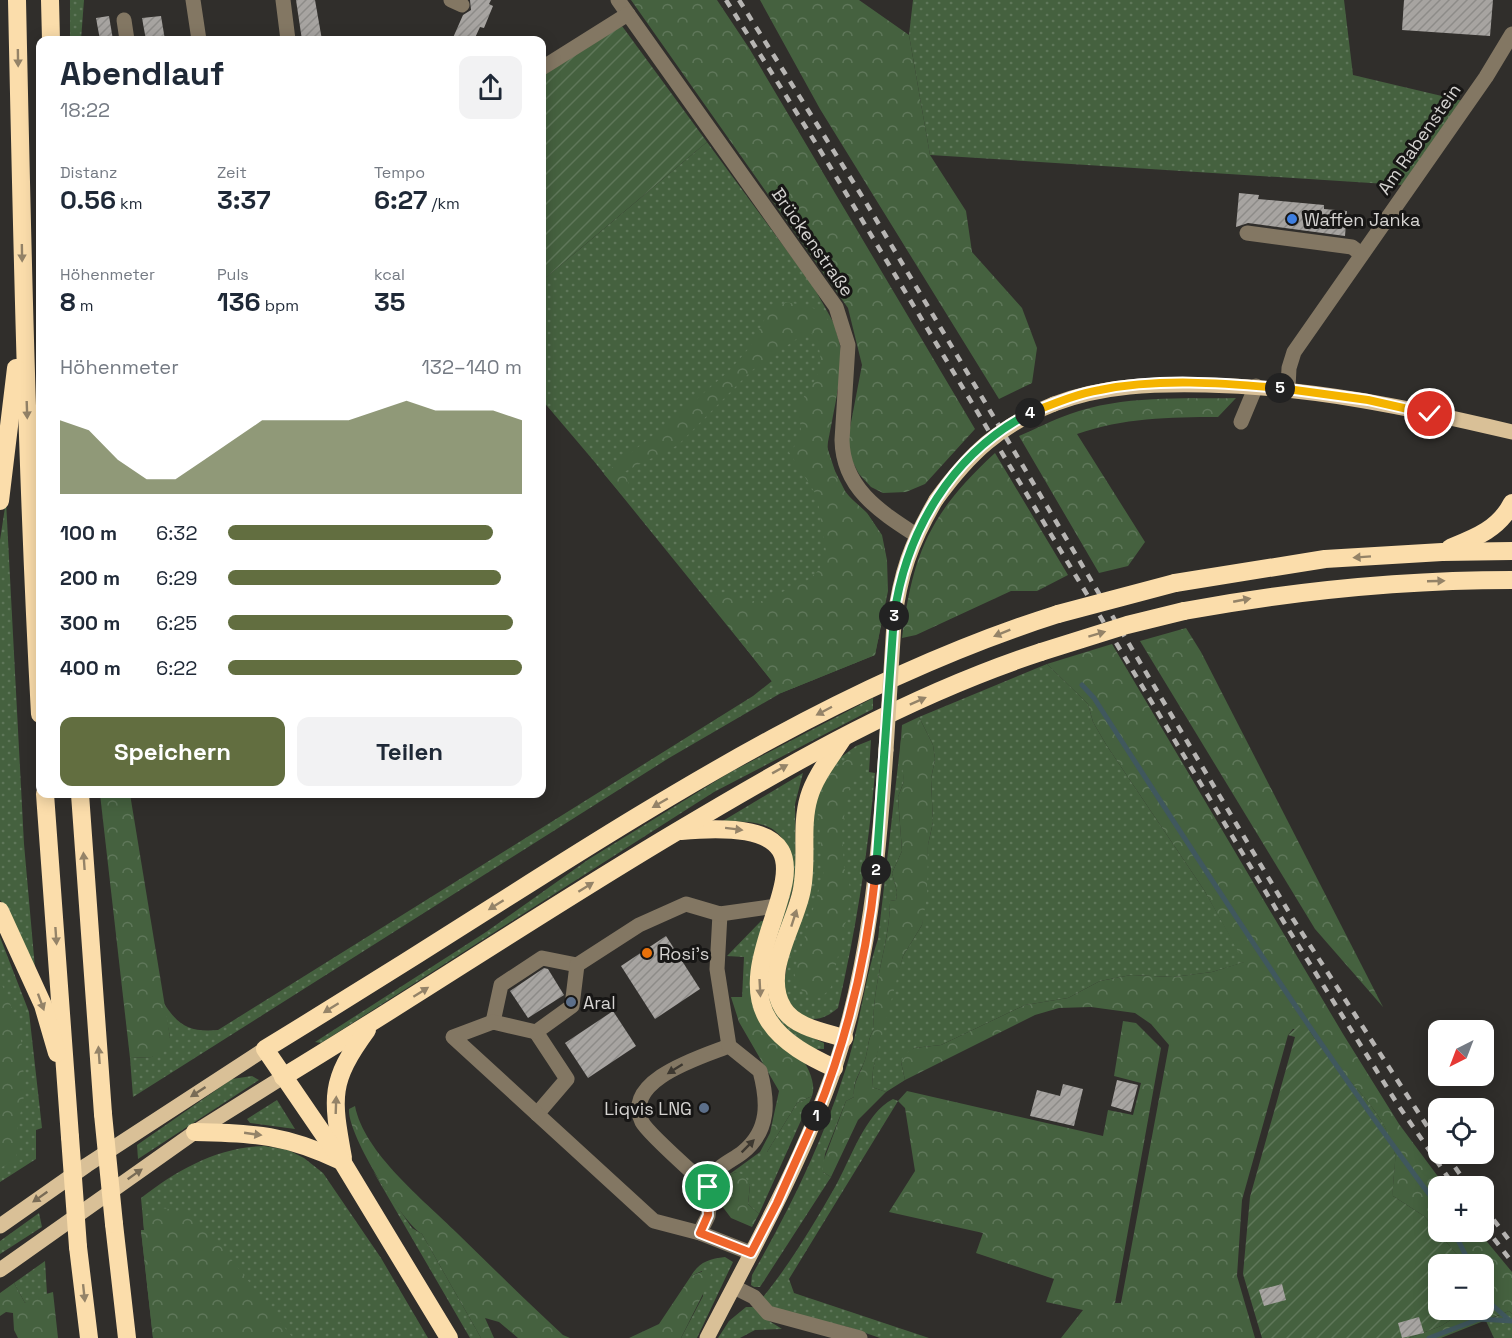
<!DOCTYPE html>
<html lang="de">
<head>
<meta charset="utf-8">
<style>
	body { margin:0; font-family:"Space Grotesk",sans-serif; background:#f2f2f3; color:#1f2937; height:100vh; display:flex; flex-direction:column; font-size:22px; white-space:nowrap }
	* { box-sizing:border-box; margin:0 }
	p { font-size:20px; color:#747a83 }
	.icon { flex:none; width:33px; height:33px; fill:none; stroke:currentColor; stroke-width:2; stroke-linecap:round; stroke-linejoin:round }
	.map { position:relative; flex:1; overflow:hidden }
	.side { position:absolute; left:36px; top:36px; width:510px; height:762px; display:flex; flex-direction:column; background:#fff; border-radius:12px; box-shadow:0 3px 15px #0003 }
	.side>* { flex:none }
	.needle { width:39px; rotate:222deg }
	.buttons { position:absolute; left:1428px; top:1020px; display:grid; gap:12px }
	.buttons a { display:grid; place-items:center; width:66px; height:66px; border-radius:12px; background:#fff; box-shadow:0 3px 15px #0003; font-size:30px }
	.pin { position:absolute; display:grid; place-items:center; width:51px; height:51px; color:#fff; margin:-26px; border:3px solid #fff; border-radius:50%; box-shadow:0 2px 6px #0007 }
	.km { position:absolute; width:30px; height:30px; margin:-15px; border-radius:50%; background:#222; color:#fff; font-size:16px; line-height:30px; text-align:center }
	.round { display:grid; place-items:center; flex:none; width:63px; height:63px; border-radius:12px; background:#f2f2f3 }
	.summary { display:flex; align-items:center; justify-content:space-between; height:102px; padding:0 24px }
	h1 { font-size:33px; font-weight:700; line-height:45px }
	.figures { display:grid; grid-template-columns:repeat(3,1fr); gap:9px; height:102px; padding:6px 24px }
	.figures div { display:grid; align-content:center }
	.figures b { font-size:26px; font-weight:700 }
	.figures small { font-size:16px; font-weight:400 }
	.figures p { font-size:16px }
	.chart { height:168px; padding:12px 24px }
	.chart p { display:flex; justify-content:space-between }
	.chart svg { width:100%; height:108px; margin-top:6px; fill:#626e40; opacity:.7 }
	.action { display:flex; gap:12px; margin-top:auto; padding:12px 24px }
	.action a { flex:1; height:69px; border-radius:12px; background:#626e40; color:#fff; font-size:24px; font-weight:700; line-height:69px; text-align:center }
	.action a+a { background:#f2f2f3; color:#1f2937 }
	ul { padding:0 24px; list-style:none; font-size:20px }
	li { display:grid; grid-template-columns:96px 72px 1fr; align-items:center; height:45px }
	li i { height:15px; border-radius:8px; background:#626e40 }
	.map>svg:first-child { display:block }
</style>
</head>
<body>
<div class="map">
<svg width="1512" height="1338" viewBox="0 0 1512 1338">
	<defs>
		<pattern id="grass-dots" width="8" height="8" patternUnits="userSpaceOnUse" patternTransform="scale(1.5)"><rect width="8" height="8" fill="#45613f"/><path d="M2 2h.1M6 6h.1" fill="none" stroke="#5f775a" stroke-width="1.8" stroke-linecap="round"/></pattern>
		<pattern id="forest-crowns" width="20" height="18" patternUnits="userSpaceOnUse" patternTransform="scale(1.5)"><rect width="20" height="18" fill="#45613f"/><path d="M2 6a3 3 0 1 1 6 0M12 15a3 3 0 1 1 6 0" fill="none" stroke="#5f775a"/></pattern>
		<pattern id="garden-furrows" width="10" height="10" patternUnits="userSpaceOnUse" patternTransform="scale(1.5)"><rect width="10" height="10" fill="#45613f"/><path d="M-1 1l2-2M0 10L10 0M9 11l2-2" fill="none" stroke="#5f775a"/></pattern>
		<pattern id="building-hatch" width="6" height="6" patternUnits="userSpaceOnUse" patternTransform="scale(1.5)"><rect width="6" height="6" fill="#a7a4a1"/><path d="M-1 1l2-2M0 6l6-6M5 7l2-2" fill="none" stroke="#8d8b88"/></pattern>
	</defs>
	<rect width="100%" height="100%" fill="#302e2b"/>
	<g fill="url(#grass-dots)">
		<polygon points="70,0 84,0 81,40 70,40"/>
		<polygon points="913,0 1344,0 1353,75 1463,101 1402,185 930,155 909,35"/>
		<path d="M707,142L813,286L836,327L837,395L827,447L835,471L847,495L867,513L882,535L887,560L888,591L875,655L781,693L669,758L133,1097L130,1058L152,1057L170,1037L163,1002C179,1027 190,1032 218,1030L753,696L772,681L593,460L542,400V278L543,280Z"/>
		<polygon points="6,501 24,844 35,968 12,917 0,900 0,540"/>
		<polygon points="1047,664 1088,704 1093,722 1107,746 1204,890 1245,962 1212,972 1173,977 1131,975 1100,981 1068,998 1025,1005 941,1045 914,1048 901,1062 905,1080 886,1092 872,1087 873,1070 889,1002 903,956 922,925 928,845 933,822 931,779 935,759 933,745 919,717"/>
		<polygon points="873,698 873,709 714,792 321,1043 315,1042 486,932 589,859 729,773"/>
		<path d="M901,739L904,781L898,797L902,851L892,873L897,892L896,900L890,901C890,944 871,985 874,1029C866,1041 869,1053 863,1065C857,1078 853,1083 854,1097L846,1101L825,1154L823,1172L831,1177L760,1287H754L751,1285L752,1275C790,1209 823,1141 846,1068C860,1025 864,982 878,939Z"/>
		<path d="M871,740L869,772L875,773C868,853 856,930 838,1008C825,1019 816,1021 801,1017L786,998L784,984L810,808L833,763L856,746Z"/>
		<path d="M803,773L795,804L796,877L777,945L792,1028L824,1043V1049H811L780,1026L765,997L791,868C788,823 759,820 721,822Z"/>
		<polygon points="761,921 764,921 754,997 742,998 744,957 727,956"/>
		<polygon points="0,937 29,1012 42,1128 36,1130 36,1159 0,1182"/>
		<polygon points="252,1076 259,1080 138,1159 137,1145 232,1079"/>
		<polygon points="812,1096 759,1214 748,1204 750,1185 736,1172 727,1176 760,1152 767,1152 797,1103"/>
		<path d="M893,1099L898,1101L789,1279L794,1293L929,1338H880L848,1327L773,1310L763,1297C790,1264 814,1224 835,1187C850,1161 865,1113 893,1099Z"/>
		<polygon points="277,1100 295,1129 250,1123 247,1119"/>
		<path d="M264,1146L288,1150L304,1158L323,1173L381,1258L428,1338H153L141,1230H144L141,1198C177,1170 217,1147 264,1146Z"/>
		<polygon points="373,1171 412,1228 422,1234 481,1338 470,1338"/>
		<polygon points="39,1213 42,1227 0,1254 0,1241"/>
		<path d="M725,1257L733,1262L697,1338H681L703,1296L702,1271L691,1276C699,1262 709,1259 725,1257Z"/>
		<polygon points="45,1261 47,1294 25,1303 14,1283"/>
		<polygon points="746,1307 756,1307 766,1319 782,1329 755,1330 740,1338 718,1338 729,1321"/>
		<polygon points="1509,1311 1512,1314 1512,1338 1494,1338 1486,1321"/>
	</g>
	<g fill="url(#forest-crowns)">
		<polygon points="631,0 717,0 749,48 975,429 925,484 906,492 883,493 871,487 859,474 848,453 848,438 862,365 848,308"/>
		<polygon points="760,0 859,0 909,35 930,155 966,211 972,252 1022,308 1037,348 1032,383 999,399 820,109"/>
		<path d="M786,302C794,304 805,304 813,308C852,328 842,375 833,410C831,421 826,439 828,450C832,466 838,484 849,496C855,503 863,508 868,515C900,556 884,608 875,655L781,693L707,599L727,591L745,601H763L808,580L819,570L826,551L817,496L789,452C805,438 802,426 796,408C815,380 831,366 812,333H805L751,371L678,445L624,472L630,487L621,494L604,474L675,418L729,371L750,347L769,311Z"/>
		<path d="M1236,398L1218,417C1169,417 1123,418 1077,434L1145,542L1128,566L1099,573L1019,436C1036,429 1052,420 1070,414C1122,395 1182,399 1236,398Z"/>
		<path d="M995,453L1068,575L1037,591H1011L916,635L902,638C913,552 930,513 995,453Z"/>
		<polygon points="1186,628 1201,652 1383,1007 1315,929 1140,641"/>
		<path d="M1112,644L1343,1034L1399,1124L1445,1186H1438V1232H1479L1512,1272V1314L1509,1311L1441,1338H1409L1441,1326L1466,1310H1484V1264H1465L1424,1216L1393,1196C1392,1184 1396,1163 1395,1155C1386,1106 1333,1071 1309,1030L1293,1029L1288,1035L1242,1200L1237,1276L1255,1338H1061L1083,1310L1046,1302L1054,1279L976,1253L983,1233L889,1212L915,1171L905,1108L898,1101L907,1091L1103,1136L1108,1110L1133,1115L1141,1083L1114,1076L1123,1021L1136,1023L1161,1048L1115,1303H1121L1169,1045L1151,1024L1135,1013L1091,1007L1059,1008L1035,1015L905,1080L901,1062L905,1054L914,1048L941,1045L1025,1005L1068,998L1100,981L1131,975L1173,977L1212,972L1244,962L1204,890L1107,746L1093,722L1088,704L1047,664Z"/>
		<path d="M919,717L933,745L935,759L931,779L933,822L928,845L927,896L922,925L903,956L873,1070L872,1087L886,1092L858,1120L831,1177L823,1172L822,1165L846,1101L854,1097C853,1083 858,1078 863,1065C869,1053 866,1041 874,1029C871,985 890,944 890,901L896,900L897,892L892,873L902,851L898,797L904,781L900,751L902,725Z"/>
		<path d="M859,752L862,762L847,794L842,833L844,867L852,894L831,987C813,1011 800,994 794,972L824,873L816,797L830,771Z"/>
		<polygon points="100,794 130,794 170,1037 164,1052 152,1057 130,1058"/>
		<polygon points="0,980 17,1021 23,1051 24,1096 17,1130 19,1144 15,1160 0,1168"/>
		<path d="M731,997H754C771,1019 822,1069 812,1096L797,1103L767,1152H760L770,1133L779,1091L739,1022Z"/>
		<path d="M355,1106C364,1153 424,1200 457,1233C492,1267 527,1302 563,1335L570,1338H518L499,1322L485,1318L494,1338H481L422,1234C402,1222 347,1134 349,1109Z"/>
		<path d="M736,1172L744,1175L750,1185L748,1204L759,1214L752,1227L731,1218L716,1198C715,1185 724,1177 736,1172Z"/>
		<polygon points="161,1208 185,1211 209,1231 293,1338 153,1338 141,1230 144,1230 143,1218"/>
		<polygon points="706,1270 711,1274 709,1282 681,1338 629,1338 659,1324 691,1276"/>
		<polygon points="14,1283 25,1303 32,1298 53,1292 58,1338 18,1338 14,1330 13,1313 6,1312 0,1316 0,1293"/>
	</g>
	<g fill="url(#garden-furrows)">
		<polygon points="622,26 707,142 543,280 542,75"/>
		<path d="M1299,1025L1309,1030C1331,1067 1390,1112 1395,1155C1396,1167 1392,1182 1393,1196L1424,1216L1465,1264H1438V1310H1466L1441,1326L1409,1338H1262L1243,1274L1250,1197L1295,1037L1288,1035Z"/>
	</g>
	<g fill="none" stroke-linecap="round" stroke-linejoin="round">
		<g stroke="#40585e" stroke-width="5">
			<path d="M1082,685L1094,698C1205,870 1315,1043 1438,1206"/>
			<polyline points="1454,1232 1470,1264"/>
			<polyline points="1484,1290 1490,1303 1508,1319"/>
			<polyline points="1429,1338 1479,1319 1512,1321"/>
		</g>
	</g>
	<g fill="url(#building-hatch)">
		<polygon points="296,0 315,0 322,40 302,40"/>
		<polygon points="470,0 491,0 489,4 493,6 484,28 480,27 474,40 452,40 463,15 471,10"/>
		<polygon points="1404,0 1493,0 1490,36 1402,30"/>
		<polygon points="109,16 113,40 100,40 96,18"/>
		<polygon points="161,16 165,40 146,40 142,18"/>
		<polygon points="1239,193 1259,195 1258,199 1324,205 1324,209 1347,211 1345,236 1248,223 1236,227"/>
		<polygon points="666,936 700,989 655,1019 621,966"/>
		<polygon points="544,968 548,969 564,995 528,1018 510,991"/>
		<polygon points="613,1011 636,1046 588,1078 565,1043"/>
		<polygon points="1117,1080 1138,1085 1131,1112 1111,1106"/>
		<polygon points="1063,1084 1083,1089 1074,1126 1030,1116 1037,1090 1060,1096"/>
		<polygon points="1282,1284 1286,1300 1264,1306 1259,1290"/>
		<polygon points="1419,1317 1424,1333 1402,1338 1398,1323"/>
	</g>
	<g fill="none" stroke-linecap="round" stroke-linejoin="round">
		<g stroke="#837763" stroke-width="15">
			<polyline points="193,0 199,40"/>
			<polyline points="283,0 288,40"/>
			<polyline points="451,0 462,5"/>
			<path d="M618,0L836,307L848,345L842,440C843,488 879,511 916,535"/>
			<polyline points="124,20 127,40"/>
			<polyline points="542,68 628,14"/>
			<polyline points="1247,233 1352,247 1361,254"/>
			<polyline points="1288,388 1289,368 1294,352 1486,77 1512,34"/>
			<polyline points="1241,422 1256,386"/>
			<polyline points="493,1022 501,985 542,958 577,965"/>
			<polyline points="536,1032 567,1079 537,1114"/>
			<path d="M708,1187C696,1175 648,1134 642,1122C622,1080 701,1057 729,1046"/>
			<path d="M700,1233C702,1227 706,1221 708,1216C711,1203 705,1192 711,1179C718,1165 732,1161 743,1152C770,1130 768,1101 760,1071L729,1046L717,969L720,914"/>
			<polyline points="751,1253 700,1233 654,1221 453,1037 493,1022 536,1032 572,1006 577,965 639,925 686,904 720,914 776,906"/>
			<polyline points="734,1287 754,1297 768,1313 860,1338"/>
		</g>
		<g stroke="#d9c097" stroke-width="15">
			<path d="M1054,404C1104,385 1154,384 1206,385C1311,387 1411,408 1512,432"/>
			<path d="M894,623C900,574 911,543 936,500"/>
			<polyline points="0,1226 87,1165 265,1049"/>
			<polyline points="0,1270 195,1132 283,1077"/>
			<path d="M707,1338C753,1249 802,1162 835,1067C869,965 879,857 886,750"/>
		</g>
		<g stroke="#fbddab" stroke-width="18">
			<path d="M17,0C22,238 27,476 40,714"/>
			<polyline points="50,0 51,40"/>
			<polyline points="0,501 16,368"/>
			<path d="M1450,548C1475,538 1499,529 1512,503"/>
			<polyline points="1175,583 1325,559 1442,552 1512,551"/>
			<path d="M1184,611C1293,591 1402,580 1512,580"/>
			<path d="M843,738C831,757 815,776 809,797C800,827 808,859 802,889C796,925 761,972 783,1008C794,1027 824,1032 844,1038"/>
			<polyline points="45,794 70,1137"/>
			<polyline points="80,794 103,1114"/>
			<path d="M681,831C884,813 718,943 769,1021C783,1043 810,1057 834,1068"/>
			<polyline points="0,911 43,1005 57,1053"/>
			<path d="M283,1077C415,997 543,911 676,832C793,762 910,695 1041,652"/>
			<path d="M195,1132C254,1133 287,1135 341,1161"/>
			<path d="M343,1158C332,1097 329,1082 367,1030"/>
			<polyline points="114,1224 127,1338"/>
			<polyline points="78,1247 89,1338"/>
			<path d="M449,1338L343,1163L265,1049C345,1000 425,950 505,899C680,788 859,677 1058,614"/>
		</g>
		<g stroke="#b7b5b3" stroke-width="4.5" stroke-dasharray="8 8" stroke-linecap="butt">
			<polyline points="726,0 820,150 1285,924 1398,1105 1454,1186"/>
			<polyline points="739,0 865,201 1293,919 1438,1143"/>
			<polyline points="1446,1154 1468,1186"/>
			<polyline points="1484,1207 1512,1244"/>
			<polyline points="1484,1226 1512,1262"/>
		</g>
		<g stroke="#d9c097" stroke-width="15">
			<path d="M936,500C970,453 999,426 1054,404"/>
			<polyline points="886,750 894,623"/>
		</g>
		<g stroke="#fbddab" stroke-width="18">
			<polyline points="1058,614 1175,583"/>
			<polyline points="1041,652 1127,625 1184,611"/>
			<polyline points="103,1114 114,1224"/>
			<polyline points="70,1137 78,1247"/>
		</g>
	</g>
	<defs><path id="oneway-solid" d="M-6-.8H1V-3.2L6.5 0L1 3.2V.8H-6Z" transform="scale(1.5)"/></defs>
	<g fill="#948368">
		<use href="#oneway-solid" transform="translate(18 58) rotate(89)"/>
		<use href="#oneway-solid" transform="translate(22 253) rotate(89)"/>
		<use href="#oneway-solid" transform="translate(27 410) rotate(88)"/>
		<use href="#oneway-solid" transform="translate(1362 557) rotate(176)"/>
		<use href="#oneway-solid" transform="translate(1436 581) rotate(-2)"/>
		<use href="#oneway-solid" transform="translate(1242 600) rotate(-11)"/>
		<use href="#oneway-solid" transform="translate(1002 633) rotate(158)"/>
		<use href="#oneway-solid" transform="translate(1097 634) rotate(-17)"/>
		<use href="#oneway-solid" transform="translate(918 701) rotate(-24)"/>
		<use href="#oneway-solid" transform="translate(824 711) rotate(152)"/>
		<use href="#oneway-solid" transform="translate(780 769) rotate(-29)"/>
		<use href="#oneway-solid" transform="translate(660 803) rotate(150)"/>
		<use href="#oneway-solid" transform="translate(734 829) rotate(7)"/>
		<use href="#oneway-solid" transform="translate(84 861) rotate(-94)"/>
		<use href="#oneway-solid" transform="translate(586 887) rotate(-32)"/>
		<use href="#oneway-solid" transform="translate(496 905) rotate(148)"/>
		<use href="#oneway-solid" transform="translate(794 918) rotate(-72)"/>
		<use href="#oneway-solid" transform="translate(56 936) rotate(86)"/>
		<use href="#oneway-solid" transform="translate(760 988) rotate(87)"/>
		<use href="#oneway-solid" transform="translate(421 992) rotate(-32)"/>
		<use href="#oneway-solid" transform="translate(41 1002) rotate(70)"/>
		<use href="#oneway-solid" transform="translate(331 1008) rotate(148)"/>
		<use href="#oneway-solid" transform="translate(99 1055) rotate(-94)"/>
		<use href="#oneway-solid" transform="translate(336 1105) rotate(-88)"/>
		<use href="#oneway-solid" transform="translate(253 1134) rotate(8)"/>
		<use href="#oneway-solid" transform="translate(84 1293) rotate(84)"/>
	</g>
	<g fill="#3d3830">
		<use href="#oneway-solid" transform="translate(675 1069) rotate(148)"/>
		<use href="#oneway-solid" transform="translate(748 1146) rotate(-45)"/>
	</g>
	<g fill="#786b56">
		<use href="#oneway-solid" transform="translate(198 1092) rotate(147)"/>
		<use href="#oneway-solid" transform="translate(135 1174) rotate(-35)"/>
		<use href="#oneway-solid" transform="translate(40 1197) rotate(145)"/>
	</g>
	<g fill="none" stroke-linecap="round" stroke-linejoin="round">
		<defs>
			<polyline id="split-1" points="708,1187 708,1215 700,1233 751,1253 777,1203 816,1116"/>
			<path id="split-2" d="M816,1116C848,1037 867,955 876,870"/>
			<polyline id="split-3" points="876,870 894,616"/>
			<path id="split-4" d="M894,616C906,531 952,453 1030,413"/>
			<path id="split-5" d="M1030,413C1053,404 1076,394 1100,390C1158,378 1222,383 1280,388"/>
			<polyline id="split-6" points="1280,388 1368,400 1430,414"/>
		</defs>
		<use href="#split-1" stroke="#fff" stroke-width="12"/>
		<use href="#split-2" stroke="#fff" stroke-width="12"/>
		<use href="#split-3" stroke="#fff" stroke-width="12"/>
		<use href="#split-4" stroke="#fff" stroke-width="12"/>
		<use href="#split-5" stroke="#fff" stroke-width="12"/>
		<use href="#split-6" stroke="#fff" stroke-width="12"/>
		<use href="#split-1" stroke="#f0652b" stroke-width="8"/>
		<use href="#split-2" stroke="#f0652b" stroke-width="8"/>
		<use href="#split-3" stroke="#22a559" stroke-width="8"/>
		<use href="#split-4" stroke="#22a559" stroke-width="8"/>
		<use href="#split-5" stroke="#f5b400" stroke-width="8"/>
		<use href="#split-6" stroke="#f5b400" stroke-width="8"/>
	</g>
	<circle fill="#3f7fe0" stroke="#171615" stroke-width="2" cx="1292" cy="219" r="6"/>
	<circle fill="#e8710a" stroke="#171615" stroke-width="2" cx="647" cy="953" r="6"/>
	<g fill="#5c6f8a" stroke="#171615" stroke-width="2">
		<circle cx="571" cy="1002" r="6"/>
		<circle cx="704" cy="1108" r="6"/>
	</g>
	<g text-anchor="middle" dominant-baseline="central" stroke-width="6" stroke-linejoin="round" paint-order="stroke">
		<g font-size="18" fill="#d5d3d1" stroke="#171615">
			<text transform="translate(1419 139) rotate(-55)">Am Rabenstein</text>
			<text transform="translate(813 242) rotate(55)">Brückenstraße</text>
		</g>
		<g font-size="18" fill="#d5d3d1" stroke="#171615" text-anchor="start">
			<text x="1304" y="219">Waffen Janka</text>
			<text x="659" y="953">Rosi's</text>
			<text x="583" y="1002">Aral</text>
			<text x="692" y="1108" text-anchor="end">Liqvis LNG</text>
		</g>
	</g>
</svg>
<div class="buttons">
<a><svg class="needle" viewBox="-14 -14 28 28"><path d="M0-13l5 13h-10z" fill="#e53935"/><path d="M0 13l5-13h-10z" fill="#747a83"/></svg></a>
<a><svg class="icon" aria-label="locate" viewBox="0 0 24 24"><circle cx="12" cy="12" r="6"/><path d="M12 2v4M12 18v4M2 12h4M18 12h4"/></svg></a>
<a>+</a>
<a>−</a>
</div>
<div class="pin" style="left:708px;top:1187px;background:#1e9e55"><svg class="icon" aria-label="arrive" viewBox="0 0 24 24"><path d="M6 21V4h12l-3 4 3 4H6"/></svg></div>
<div class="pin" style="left:1430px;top:414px;background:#d93025"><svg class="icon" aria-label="check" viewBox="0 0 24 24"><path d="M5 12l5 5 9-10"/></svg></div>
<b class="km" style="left:816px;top:1116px">1</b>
<b class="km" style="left:876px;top:870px">2</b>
<b class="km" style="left:894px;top:616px">3</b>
<b class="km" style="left:1030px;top:413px">4</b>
<b class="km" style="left:1280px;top:388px">5</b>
<section class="side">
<div class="summary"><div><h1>Abendlauf</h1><p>18:22</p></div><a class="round"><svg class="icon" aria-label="share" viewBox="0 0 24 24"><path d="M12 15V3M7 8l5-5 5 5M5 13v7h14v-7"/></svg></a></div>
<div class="figures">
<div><p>Distanz</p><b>0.56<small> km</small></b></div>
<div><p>Zeit</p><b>3:37</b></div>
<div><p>Tempo</p><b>6:27<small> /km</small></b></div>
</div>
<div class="figures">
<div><p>Höhenmeter</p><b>8<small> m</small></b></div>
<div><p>Puls</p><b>136<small> bpm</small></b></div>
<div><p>kcal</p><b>35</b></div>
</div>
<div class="chart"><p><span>Höhenmeter</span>132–140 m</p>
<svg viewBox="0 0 160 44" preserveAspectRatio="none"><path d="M0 44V14L10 18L20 30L30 38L40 38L50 30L60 22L70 14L80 14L90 14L100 14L110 10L120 6L130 10L140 10L150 10L160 14V44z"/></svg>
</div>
<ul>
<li><b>100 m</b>6:32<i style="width:90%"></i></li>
<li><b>200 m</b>6:29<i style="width:93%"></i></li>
<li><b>300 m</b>6:25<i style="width:97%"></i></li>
<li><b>400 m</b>6:22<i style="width:100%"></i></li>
</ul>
<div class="action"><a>Speichern</a><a>Teilen</a></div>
</section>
</div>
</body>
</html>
